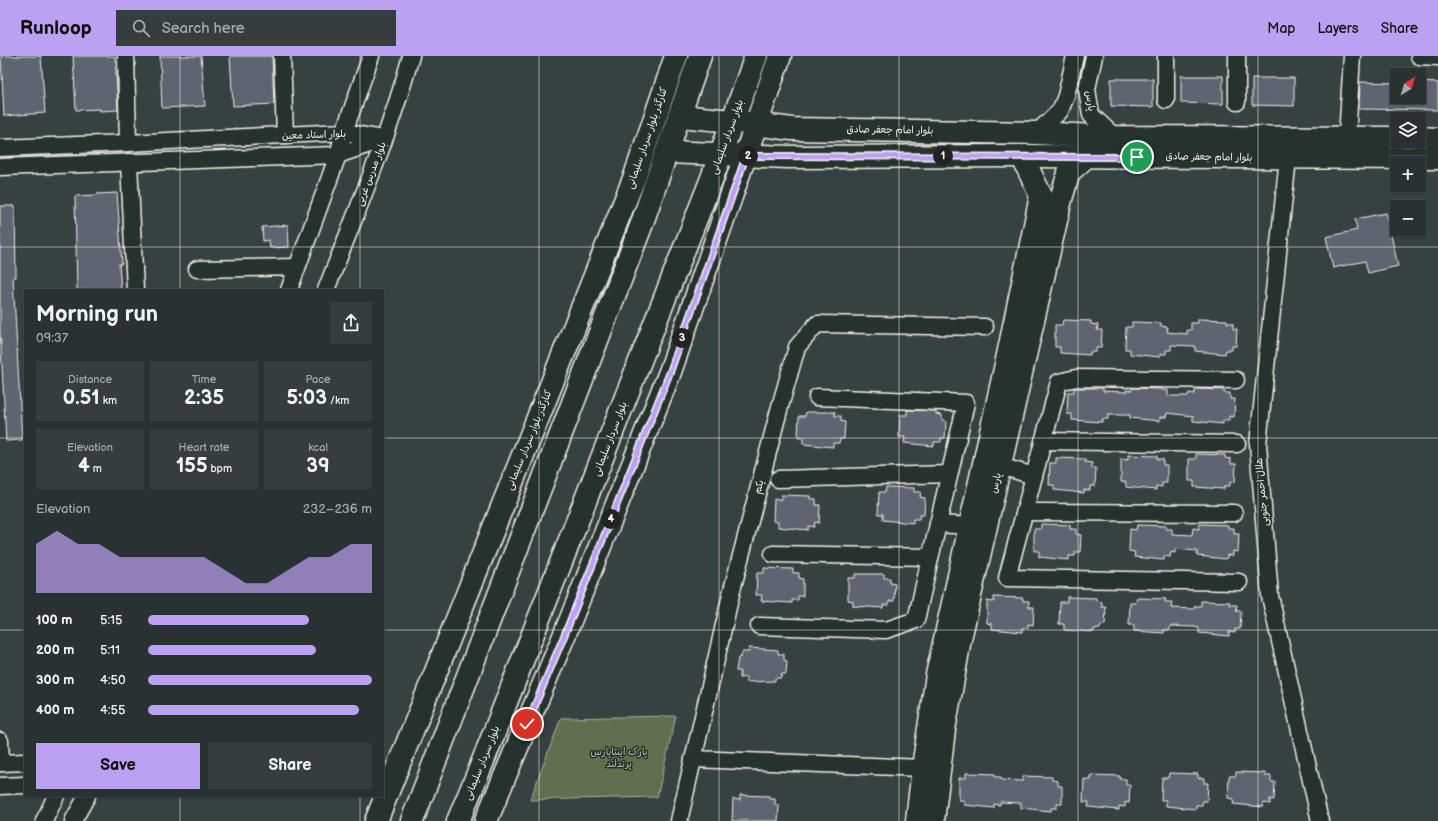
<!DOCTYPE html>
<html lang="en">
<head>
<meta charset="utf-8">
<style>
	body { margin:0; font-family:"Balsamiq Sans","Playpen Sans Arabic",sans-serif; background:#343e3e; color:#f1f3f6; height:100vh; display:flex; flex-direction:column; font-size:15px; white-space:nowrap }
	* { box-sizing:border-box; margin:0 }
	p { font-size:13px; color:#a5aaac }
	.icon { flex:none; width:22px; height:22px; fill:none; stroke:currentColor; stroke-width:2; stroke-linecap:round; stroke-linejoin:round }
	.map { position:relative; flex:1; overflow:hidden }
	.sheet { position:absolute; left:24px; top:233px; width:360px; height:508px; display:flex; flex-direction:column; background:#283232; border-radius:0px; box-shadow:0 1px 3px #0004,0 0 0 1px #444d4d }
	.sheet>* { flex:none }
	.needle { width:26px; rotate:38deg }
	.fabs { position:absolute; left:1390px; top:12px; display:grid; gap:8px }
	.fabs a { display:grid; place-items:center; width:36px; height:36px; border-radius:0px; background:#283232; box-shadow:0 1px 3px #0004,0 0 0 1px #444d4d; font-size:20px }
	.pin { position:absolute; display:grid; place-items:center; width:34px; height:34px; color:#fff; margin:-17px; border:2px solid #fff; border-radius:50%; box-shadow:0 1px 4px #0007 }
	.km { position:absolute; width:20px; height:20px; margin:-10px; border-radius:50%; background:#222; color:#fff; font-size:11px; line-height:20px; text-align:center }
	.round { display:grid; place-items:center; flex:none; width:42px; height:42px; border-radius:0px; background:#343e3e }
	.summary { display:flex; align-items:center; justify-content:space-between; height:68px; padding:0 12px }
	h1 { font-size:22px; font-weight:600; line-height:30px }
	.stats { display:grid; grid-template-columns:repeat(3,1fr); gap:6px; height:68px; padding:4px 12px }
	.stats div { display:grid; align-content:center; border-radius:0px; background:#343e3e; text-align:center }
	.stats b { font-size:20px; font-weight:600 }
	.stats small { font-size:11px; font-weight:400 }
	.stats p { font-size:11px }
	.chart { height:112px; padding:8px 12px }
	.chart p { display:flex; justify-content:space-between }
	.chart svg { width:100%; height:72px; margin-top:4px; fill:#bca0f2; opacity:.7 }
	.button { display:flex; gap:8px; margin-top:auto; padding:8px 12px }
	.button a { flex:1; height:46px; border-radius:0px; background:#bca0f2; color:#111; font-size:16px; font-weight:600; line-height:46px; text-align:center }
	.button a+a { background:#343e3e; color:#f1f3f6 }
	ul { padding:0 12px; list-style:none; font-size:13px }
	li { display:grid; grid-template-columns:64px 48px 1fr; align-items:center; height:30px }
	li i { height:10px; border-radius:5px; background:#bca0f2 }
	header { display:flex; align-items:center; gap:24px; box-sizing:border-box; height:56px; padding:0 20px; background:#bca0f2; color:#111 }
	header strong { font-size:19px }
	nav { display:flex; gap:22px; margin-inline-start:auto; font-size:14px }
	.search { width:280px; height:36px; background:#343e3e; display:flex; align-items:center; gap:10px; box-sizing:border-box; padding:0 14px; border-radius:0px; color:#a5aaac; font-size:15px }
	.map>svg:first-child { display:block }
</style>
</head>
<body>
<header>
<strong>Runloop</strong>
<div class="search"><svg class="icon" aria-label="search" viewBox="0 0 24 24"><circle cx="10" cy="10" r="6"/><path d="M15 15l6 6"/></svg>Search here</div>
<nav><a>Map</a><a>Layers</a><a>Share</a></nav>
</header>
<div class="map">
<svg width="1438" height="765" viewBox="0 0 1438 765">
	<rect width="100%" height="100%" fill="#364242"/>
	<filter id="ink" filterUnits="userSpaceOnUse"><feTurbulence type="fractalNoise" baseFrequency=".025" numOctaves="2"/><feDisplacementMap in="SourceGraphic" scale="8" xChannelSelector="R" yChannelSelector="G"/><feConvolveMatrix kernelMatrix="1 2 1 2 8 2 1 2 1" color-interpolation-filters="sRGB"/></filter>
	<g filter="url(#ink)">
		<polygon fill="#606f50" stroke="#aab09c" points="676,660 657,741 530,744 561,662"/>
		<g fill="#5d6573" stroke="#f4f1e8">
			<polygon points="1,0 41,0 45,57 4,60"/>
			<polygon points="73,0 115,0 118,54 100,55 100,53 76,54"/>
			<polygon points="160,0 201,0 205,50 162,52"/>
			<polygon points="230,0 272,0 274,48 233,50"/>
			<polygon points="1181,20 1223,20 1223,48 1181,47"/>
			<polygon points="1252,22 1294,22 1294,50 1252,49"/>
			<polygon points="1111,23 1153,23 1153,51 1111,50"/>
			<polygon points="1360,26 1397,27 1397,41 1419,41 1419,26 1438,27 1438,54 1359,53"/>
			<polygon points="117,137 122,208 119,208 121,234 77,234 75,140 97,139 97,138"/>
			<polygon points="0,150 15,150 16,221 13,221 22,384 6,385 0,273"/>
			<polygon points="1386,157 1398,210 1368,217 1365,205 1333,212 1326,181 1357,174 1355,163"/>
			<polygon points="288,169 289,191 270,192 269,184 263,185 262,171"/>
			<polygon points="1198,263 1227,264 1227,267 1233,267 1233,273 1237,273 1236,290 1232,290 1232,294 1226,294 1225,298 1195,295 1195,290 1171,289 1171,294 1166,294 1166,298 1160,298 1160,301 1130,298 1130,293 1125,293 1126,271 1132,271 1132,266 1161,267 1161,270 1168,271 1167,276 1187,278 1187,274 1191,274 1191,267 1198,267"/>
			<polygon points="1063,264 1091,265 1091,268 1098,269 1097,274 1102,274 1101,292 1096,292 1096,296 1090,296 1090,299 1060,297 1060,291 1055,291 1055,269 1062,269"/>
			<polygon points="1074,332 1103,332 1103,335 1126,336 1126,334 1132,334 1133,332 1162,333 1162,334 1168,334 1168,340 1188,340 1189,337 1195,338 1195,333 1224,334 1224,337 1230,337 1230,343 1235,343 1234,361 1229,360 1229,364 1223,364 1223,368 1193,365 1193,360 1167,357 1166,361 1160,361 1160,365 1130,362 1130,359 1108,359 1108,363 1102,363 1102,366 1072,364 1072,358 1067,358 1068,336 1074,336"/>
			<polygon points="907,354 936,355 936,358 942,359 942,364 946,365 945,382 941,382 941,386 934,386 934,390 904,387 905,381 899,381 900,359 907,359"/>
			<polygon points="806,356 835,356 835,360 841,360 841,365 845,366 844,383 840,383 839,387 833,387 833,391 803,388 803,382 798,382 799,360 805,360"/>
			<polygon points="1196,398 1225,399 1225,402 1231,403 1231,408 1236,408 1235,426 1230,426 1230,430 1224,430 1224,433 1194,431 1194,425 1189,425 1189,403 1196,403"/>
			<polygon points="1128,399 1157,400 1157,403 1163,403 1163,409 1167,409 1167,427 1162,427 1162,431 1156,430 1156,434 1126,431 1126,426 1121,426 1121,403 1128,404"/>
			<polygon points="1056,402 1085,403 1085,406 1092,407 1091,412 1096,412 1095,430 1090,430 1090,434 1084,434 1084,437 1054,434 1054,429 1049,429 1050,407 1056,407"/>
			<polygon points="886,431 914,432 914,436 921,436 920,441 925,442 924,459 920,459 919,463 913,463 913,467 883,464 883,458 878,458 879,436 885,436"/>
			<polygon points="781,439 810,440 810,443 816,443 816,449 820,449 819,467 815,466 814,471 808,470 808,474 778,471 778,466 773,465 774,443 781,444"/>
			<polygon points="1041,468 1070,469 1070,473 1076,473 1076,478 1081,479 1080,496 1075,496 1075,500 1069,500 1069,504 1039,501 1039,495 1034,495 1034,473 1041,473"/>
			<polygon points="1199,468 1228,469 1228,472 1234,472 1234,478 1239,478 1238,496 1233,495 1233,500 1227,499 1227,503 1197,500 1197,495 1175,493 1175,497 1171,496 1170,501 1164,500 1164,504 1134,501 1135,496 1129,495 1130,473 1136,474 1137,469 1166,470 1166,473 1172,473 1172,478 1192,479 1193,472 1199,473"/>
			<polygon points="764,512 793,513 793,517 799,517 799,522 803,523 803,540 798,540 798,544 792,544 792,547 761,545 762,539 756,539 757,517 764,517"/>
			<polygon points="855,518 884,518 884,522 890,522 890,527 895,528 894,545 889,545 889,549 883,549 883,552 853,550 853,545 848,544 848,522 855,522"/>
			<polygon points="994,541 1023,542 1023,545 1029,545 1029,551 1034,551 1033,569 1028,568 1028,572 1022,572 1022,576 992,573 992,568 987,567 987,545 994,546"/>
			<polygon points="1067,541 1096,542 1096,545 1102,546 1102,551 1106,551 1105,569 1101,569 1100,573 1094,573 1094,576 1064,574 1064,568 1059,568 1060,546 1067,546"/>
			<polygon points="1137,542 1166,543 1165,546 1172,546 1171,552 1194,553 1195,550 1201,550 1201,545 1230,546 1230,549 1237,549 1236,555 1241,555 1240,573 1235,573 1235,577 1229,576 1229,580 1199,577 1199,572 1194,571 1170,570 1170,574 1164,574 1164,577 1134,575 1134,569 1129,569 1130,547 1136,547"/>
			<polygon points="749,592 778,594 778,598 784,598 784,604 787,605 786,618 782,618 781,622 775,622 775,625 746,626 746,621 740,622 740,615 736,615 738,602 741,601 742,596 749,596"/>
			<polygon points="1236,716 1265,717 1265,720 1271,720 1271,726 1275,726 1274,744 1270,743 1270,748 1264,747 1263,751 1233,748 1234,743 1228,742 1229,720 1236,720"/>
			<polygon points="966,717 995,718 995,721 1001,721 1001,724 1023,725 1023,720 1052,721 1052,724 1058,725 1058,730 1062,730 1062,748 1057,748 1057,752 1051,752 1051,755 1021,752 1021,747 1000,746 1000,749 994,748 994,752 964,749 964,744 959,744 959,722 966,722"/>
			<polygon points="1169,717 1198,718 1198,722 1204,722 1204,727 1208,727 1207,745 1203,745 1202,749 1196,749 1196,753 1166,750 1166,744 1161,744 1162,722 1168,722"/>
			<polygon points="1091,719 1120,720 1120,723 1126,723 1126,729 1130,729 1129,747 1125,746 1125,751 1119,750 1119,754 1088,751 1089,746 1083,746 1084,723 1091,724"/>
			<polygon points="740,739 769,740 769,743 775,743 775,749 779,749 778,765 732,765 733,743 740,744"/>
		</g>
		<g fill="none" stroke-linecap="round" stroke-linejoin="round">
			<defs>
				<g id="street">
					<polyline points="126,0 128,87"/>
					<polyline points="282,0 285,79"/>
					<polyline points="1094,0 1087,33 1091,59 1115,81"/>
					<polyline points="1237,0 1237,46"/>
					<polyline points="1419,0 1438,1"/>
					<polyline points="1166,44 1166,0"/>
					<polyline points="1036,77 1060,55 1066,40 1075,0"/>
					<polyline points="1347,82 1352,0"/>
					<polyline points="0,92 128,87 344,76 383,83"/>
					<polyline points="1288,102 1258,388 1270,540 1320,765"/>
					<polyline points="129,106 135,234"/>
					<polyline points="0,111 338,99 384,83"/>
					<polyline points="197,213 297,211"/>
					<polyline points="289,234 338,99 344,76 371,0"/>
					<path d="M326,234C356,157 389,80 411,0"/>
					<polyline points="817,341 966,347 938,468"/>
					<polyline points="1043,385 1237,388"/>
					<polyline points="1000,410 1034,420 1059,326 1076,322 1236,324"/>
					<polyline points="1034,420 1007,522 1239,526"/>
					<polyline points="778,423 949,418"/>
					<polyline points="1025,456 1234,457"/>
					<polyline points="773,498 930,501"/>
					<polyline points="759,570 886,574 916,564 938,468 970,470"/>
					<polyline points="0,685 1,707"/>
					<polyline points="693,703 923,712"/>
					<polyline points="0,707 25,706"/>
					<polyline points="0,730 25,729"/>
					<polyline points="44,765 56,740"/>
					<polyline points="73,765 87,740"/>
					<polyline points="679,765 732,534 779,354 797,291 817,268 985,271"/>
				</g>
				<g id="secondary">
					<polyline points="679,60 732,65 792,73 1036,77 1115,81 1397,82"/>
					<polyline points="1419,82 1438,83"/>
					<polyline points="667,96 789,101 1022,100 1438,102"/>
					<polyline points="376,765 635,120 676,0"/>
					<polyline points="412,765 641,170 700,0"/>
					<polyline points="458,765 481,710 712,122 756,0"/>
					<polyline points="486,765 564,580 670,316 780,0"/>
					<polyline points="917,765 923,712 937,619 1007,304 1041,140 1022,100"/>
					<polyline points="933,765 944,674 960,583 1061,143 1069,116 1087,100"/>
				</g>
			</defs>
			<use href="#street" stroke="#f4f1e8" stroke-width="19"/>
			<use href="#secondary" stroke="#f4f1e8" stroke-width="25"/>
			<use href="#street" stroke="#26332d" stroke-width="16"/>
			<use href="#secondary" stroke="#26332d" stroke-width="22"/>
		</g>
	</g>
	<g fill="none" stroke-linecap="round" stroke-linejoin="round" filter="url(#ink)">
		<defs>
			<polyline id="route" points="527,668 564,580 670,316 746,100 1137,101"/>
		</defs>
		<use href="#route" stroke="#fff" stroke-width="8"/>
		<use href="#route" stroke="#bca0f2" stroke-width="5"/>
	</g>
	<path fill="none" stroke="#f4f1e8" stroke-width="1" stroke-opacity="0.55" d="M180,0V234M360,0V234M539,0V765M719,0V765M899,0V765M1078,0V765M1258,0V765M0,191H1438M0,382H25M383,382H1438M0,574H25M383,574H1438M180,740V765M360,740V765"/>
	<g text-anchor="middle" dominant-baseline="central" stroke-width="3" stroke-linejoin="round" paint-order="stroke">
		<g font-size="10" fill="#f4f1e8" stroke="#26332d">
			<text transform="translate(1090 45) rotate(81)">پارس</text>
			<text transform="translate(890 74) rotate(1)">بلوار امام جعفر صادق</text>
			<text transform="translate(314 79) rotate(-2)">بلوار استاد معین</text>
			<text transform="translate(727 81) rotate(-70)">بلوار سردار سلیمانی</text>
			<text transform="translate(647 82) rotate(-71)">کنارگذر بلوار سردار سلیمانی</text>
			<text transform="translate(1209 101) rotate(1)">بلوار امام جعفر صادق</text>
			<text transform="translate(371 118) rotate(-69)">بلوار مدرس غربی</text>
			<text transform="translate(610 383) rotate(-69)">بلوار سردار سلیمانی</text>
			<text transform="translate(529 384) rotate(-68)">کنارگذر بلوار سردار سلیمانی</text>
			<text transform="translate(996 427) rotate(-77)">پارس</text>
			<text transform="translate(759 431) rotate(-75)">یکم</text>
			<text transform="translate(1262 436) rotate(-95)">هلال احمر جنوبی</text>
			<text transform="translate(482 707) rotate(-68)">بلوار سردار سلیمانی</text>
		</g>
		<g font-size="10" fill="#b9bdab" stroke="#26332d">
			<text x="619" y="696">پارک اینتاپارس<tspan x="619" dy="12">پرندلند</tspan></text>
		</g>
	</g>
</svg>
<div class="fabs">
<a><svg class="needle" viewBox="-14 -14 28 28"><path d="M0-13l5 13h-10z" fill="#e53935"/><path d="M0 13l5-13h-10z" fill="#a5aaac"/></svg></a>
<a><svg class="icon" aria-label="layers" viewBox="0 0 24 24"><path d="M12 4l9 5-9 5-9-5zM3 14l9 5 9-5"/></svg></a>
<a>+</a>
<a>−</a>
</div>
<div class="pin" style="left:1137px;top:101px;background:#1e9e55"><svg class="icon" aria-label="arrive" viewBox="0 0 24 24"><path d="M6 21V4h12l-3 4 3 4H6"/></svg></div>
<div class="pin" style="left:527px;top:668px;background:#d93025"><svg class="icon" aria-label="check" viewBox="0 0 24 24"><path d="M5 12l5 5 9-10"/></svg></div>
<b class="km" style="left:943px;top:100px">1</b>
<b class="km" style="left:748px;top:100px">2</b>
<b class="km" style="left:682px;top:282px">3</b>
<b class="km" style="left:611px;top:463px">4</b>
<section class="sheet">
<div class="summary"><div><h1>Morning run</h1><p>09:37</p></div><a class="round"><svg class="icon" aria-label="share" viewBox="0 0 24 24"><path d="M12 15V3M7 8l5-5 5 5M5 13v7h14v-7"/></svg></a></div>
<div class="stats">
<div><p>Distance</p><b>0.51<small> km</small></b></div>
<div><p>Time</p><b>2:35</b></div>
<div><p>Pace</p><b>5:03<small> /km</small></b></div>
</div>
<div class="stats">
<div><p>Elevation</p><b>4<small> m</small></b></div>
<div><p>Heart rate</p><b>155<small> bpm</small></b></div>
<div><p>kcal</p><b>39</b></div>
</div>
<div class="chart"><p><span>Elevation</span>232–236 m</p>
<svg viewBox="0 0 160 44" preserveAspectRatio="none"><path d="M0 44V14L10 6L20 14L30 14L40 22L50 22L60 22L70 22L80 22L90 30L100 38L110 38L120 30L130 22L140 22L150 14L160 14V44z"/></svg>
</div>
<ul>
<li><b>100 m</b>5:15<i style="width:72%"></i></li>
<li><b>200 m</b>5:11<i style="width:75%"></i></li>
<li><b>300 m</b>4:50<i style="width:100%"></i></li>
<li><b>400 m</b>4:55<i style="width:94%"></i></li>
</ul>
<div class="button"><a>Save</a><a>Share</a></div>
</section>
</div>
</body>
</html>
